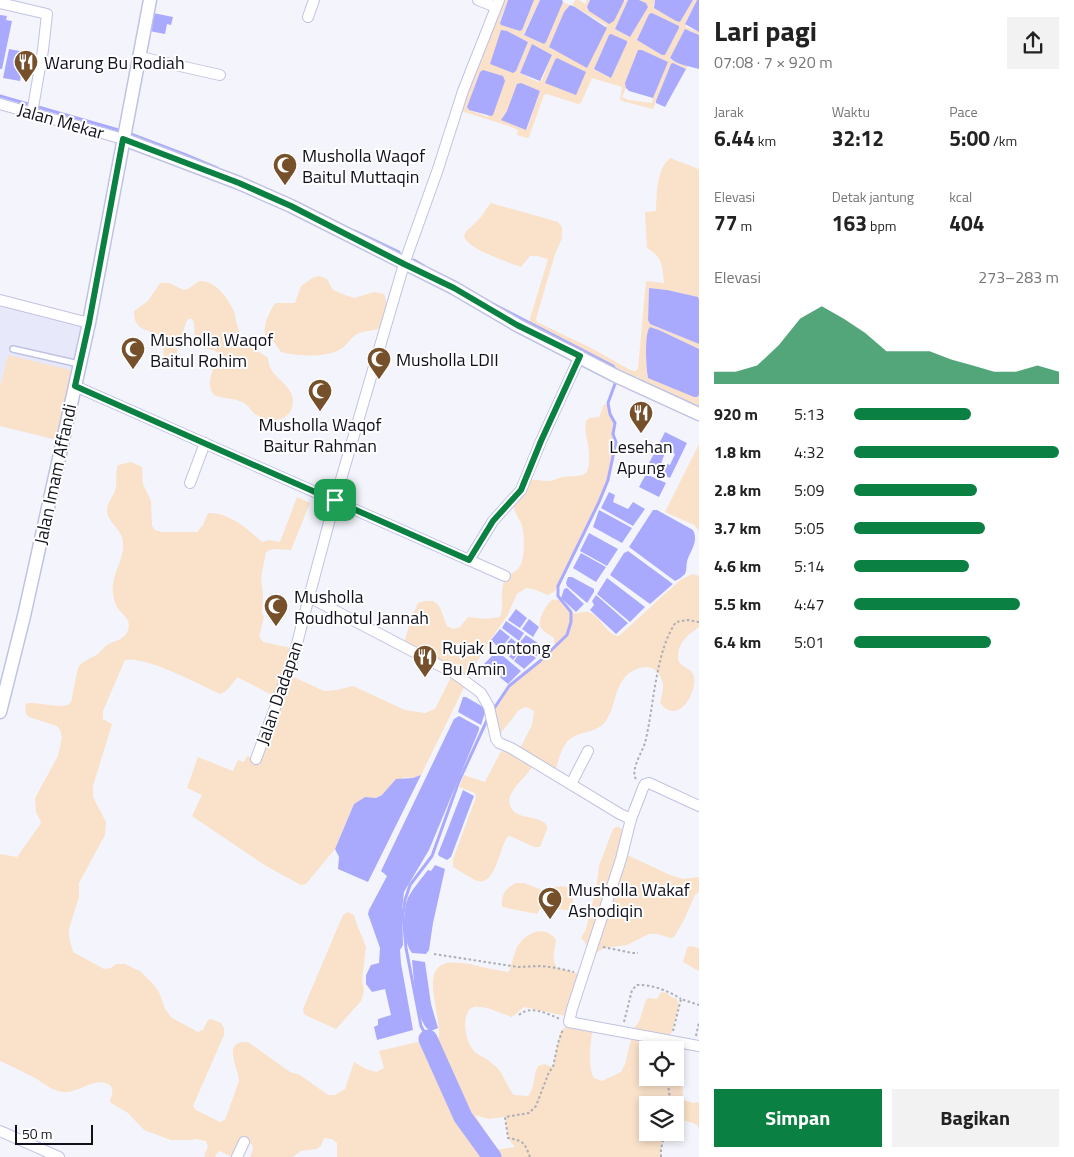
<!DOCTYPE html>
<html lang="id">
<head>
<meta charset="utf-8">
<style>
	body { margin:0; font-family:"Titillium Web",sans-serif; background:#f2f2f2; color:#222; height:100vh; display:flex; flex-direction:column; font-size:19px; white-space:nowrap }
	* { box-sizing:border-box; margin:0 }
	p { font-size:16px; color:#767676 }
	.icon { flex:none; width:28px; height:28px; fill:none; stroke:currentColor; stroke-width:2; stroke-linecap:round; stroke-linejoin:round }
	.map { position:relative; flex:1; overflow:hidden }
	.details { display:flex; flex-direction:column; background:#fff; width:375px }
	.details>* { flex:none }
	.controls { position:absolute; left:639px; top:1041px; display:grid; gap:10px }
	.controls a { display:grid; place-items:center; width:45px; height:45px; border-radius:0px; background:#fff; box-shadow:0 2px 8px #0003; font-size:25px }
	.scale { position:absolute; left:15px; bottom:12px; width:78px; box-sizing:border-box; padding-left:5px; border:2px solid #11111d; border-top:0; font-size:14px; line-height:18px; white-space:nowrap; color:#11111d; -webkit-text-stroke:4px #fff; paint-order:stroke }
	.pin { position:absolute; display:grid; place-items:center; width:42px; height:42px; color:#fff; margin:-21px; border-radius:10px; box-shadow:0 2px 8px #0006 }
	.round { display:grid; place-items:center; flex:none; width:52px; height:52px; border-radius:0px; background:#f2f2f2 }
	.summary { display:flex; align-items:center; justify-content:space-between; height:85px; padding:0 15px }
	h1 { font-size:28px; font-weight:700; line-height:38px }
	.metrics { display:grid; grid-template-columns:repeat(3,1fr); gap:8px; height:85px; padding:5px 15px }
	.metrics div { display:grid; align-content:center }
	.metrics b { font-size:21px; font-weight:700 }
	.metrics small { font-size:14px; font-weight:400 }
	.metrics p { font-size:14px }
	.chart { height:140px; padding:10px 15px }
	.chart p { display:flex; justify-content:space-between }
	.chart svg { width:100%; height:90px; margin-top:5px; fill:#0b8043; opacity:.7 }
	.button { display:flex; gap:10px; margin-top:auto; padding:10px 15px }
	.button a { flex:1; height:58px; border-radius:0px; background:#0b8043; color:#fff; font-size:20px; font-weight:700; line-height:58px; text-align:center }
	.button a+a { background:#f2f2f2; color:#222 }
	ul { padding:0 15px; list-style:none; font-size:16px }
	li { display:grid; grid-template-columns:80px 60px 1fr; align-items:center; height:38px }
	li i { height:12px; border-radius:6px; background:#0b8043 }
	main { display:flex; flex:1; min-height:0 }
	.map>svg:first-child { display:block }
</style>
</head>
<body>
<main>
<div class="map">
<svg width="699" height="1157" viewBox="0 0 699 1157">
	<rect width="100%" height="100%" fill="#f4f5fc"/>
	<polygon fill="#e7e8fa" points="0,300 89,323 62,441 0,426"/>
	<g fill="#f9e1ca" fill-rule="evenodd">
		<path d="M504,0H508L500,21L520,31L522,30L534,0H540L524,33V35L542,43L544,44L563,2L570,5L564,12L549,47L607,26L572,5L575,0H579L585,4L587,0H590L587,7L628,0L615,29L630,37L648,7L646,3L639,0H655L653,6L680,22L693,0H697L686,21V27L699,32V35L689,30L670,58L671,60L688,66L686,69L674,63L668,72L653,109L622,101L620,99L622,87L592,78L581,103L578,104L547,94L544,95L529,137L527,138L517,135L518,130L509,126L461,111ZM652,13L678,26L679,28L665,55L637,40L649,14ZM507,31L528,42L516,71ZM609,35L627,41V43L611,78L594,69ZM532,44L552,55L542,80L538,82L520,73ZM642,50L667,62L653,98L652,103L629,100L622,97ZM480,72L488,117L469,110L467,107ZM540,91L527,129L503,116L507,111Z"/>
		<path d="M670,158L699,169V300L697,297L667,290L649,288L648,320L650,324L699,344V349L659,330L650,327L646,341L647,377L697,397L699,395V406L647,383L638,377L633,376L529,322L548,259L537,256H530L521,267C508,262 467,249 464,236C466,229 471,228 475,223C482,218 485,209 491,203L558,222L562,227V238L555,254L536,319L537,322L593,349L630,370L635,371L638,369L646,281L664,283C662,265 663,258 647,248L645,212L656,211C657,194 656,170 670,158Z"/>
		<path d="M320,276L327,279L333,290L345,295L354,298L374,292L384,294C389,304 385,319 380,328C372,332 364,330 357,334C350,338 347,346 339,350C324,358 297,356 281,352L273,341L266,337C262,327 268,316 273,306L276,303H295L301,286L314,277Z"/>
		<path d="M199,281C215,280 227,297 233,309C235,313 235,317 236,321C237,327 241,334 243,339C249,350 260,351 268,358C269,376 284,379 291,393C294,399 293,406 290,412C282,423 266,422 255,414C251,411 249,406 244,403C236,398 223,399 214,395C204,383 215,368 218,355L217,352C210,348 200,349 195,343L194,323L192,319H189L186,322L176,355L167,363L164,361L163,342L158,334C143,329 134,329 134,311L148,301L160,283H169L184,290L190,288Z"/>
		<polygon points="8,355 78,372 62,441 0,426 0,387"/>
		<path d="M604,404L609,406L610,414L614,420L613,434L616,442L608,480L599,502L555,591L548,595L533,589L526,588L517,594L507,616L489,642L475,665L421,775L413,778L404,777L382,795L376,798L365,797L354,804L335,849L306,884L301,885L266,866L192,816L202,795L187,788L198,757L233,771L238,760L244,762L247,756L257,759L278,698L239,678H237L226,691L220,694C201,685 144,655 125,660L103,711V719L112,724L93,786V797L106,822L105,835L79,883V897L69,929V937L73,952L104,969L111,968L116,964H125L140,971L153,984L159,992L165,1009L172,1018L198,1032L203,1030L208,1020L211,1019L221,1023L224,1028V1035L193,1106L196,1110L220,1122L225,1120L239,1081C239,1068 220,1040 248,1042L290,1072L300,1075L328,1095H335L345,1089L354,1062L366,1069L376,1072L384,1068L379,1051L439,1037C439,1021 435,1006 433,990C431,958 450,961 474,965C485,968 497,970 508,972L510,970C512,962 514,954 517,947C526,932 545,924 556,940C555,950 551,959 557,968L583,975L570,1017L524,1007L512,1017C502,1014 489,1007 479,1007C474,1006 469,1008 467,1014C462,1024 467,1046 476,1053C483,1057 489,1060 495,1066C504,1073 506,1086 514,1095L528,1096C535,1089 533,1075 538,1066L544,1064L553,1067L560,1033L569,1022L593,1026C591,1038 587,1067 594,1078L602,1081L621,1072L625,1064L634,1028L639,1022L646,1000L649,998L657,999L661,992L667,993L671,997L677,999L679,1006L666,1050H648V1078H675V1067L679,1068C686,1078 680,1089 684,1100L693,1103L699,1102V1130L697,1125C691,1122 682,1119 675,1121V1105H648V1132L665,1133L661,1149V1157H337V1143L332,1139L324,1138L321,1146L316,1149L301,1151L293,1157H250C253,1150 255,1146 248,1141L237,1157H232L220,1151L217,1153L215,1157H204L208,1146L206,1141L196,1139L189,1140H171L144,1130L128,1113L111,1103L110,1101C112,1095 115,1088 108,1084C94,1077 77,1094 63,1092C52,1091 44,1083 35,1078C23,1072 12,1066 0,1061V854L17,857L39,826L41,822L36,812L35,798L58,756L62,737L60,730L57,726L29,717L26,714L25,705L28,703C41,702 55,708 68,705L71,702L78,668C83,659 92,659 99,653C102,650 104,647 107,645C115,640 125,640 128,630C132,617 120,615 116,605C114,602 114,597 113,594C110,576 125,560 123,542C122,531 112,525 108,516C104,504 114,498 116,487C117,480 115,472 118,465L131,462L142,467L143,484L151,501L152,526L155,530L162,532H197L203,525L208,513C229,512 248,529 262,542L269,540L280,542L297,497L310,503L291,550L273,549L266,552L261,578L263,595L262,613L264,617L259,636L263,642L291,648L287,674L324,691L337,690L353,686L405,710L425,713L435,709L453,673L403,646L413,614L418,603C441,595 440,610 447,626L454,629L460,627L468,617L485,619L500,617C505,605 499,594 504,582C507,574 516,573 520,566C525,558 525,532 521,523C518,517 515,513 513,506L528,480C535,479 541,481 548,481C553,481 557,478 563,477C582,475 590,480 589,455C589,441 584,436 586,421L589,418L599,417ZM475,1115L489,1119L505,1117L508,1138L515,1147L495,1150V1147Z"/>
		<polygon points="699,444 699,531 694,525 665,512"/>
		<path d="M692,574L699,576V627C688,635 678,642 678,657C678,667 690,667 693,674C698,686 687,711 673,711C667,711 664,707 660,703C661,697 664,690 663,684C659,662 638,663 625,677C615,688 615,706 607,719C600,734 577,730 567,742C560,750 558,764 554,774L535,762C528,776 518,781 511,794C509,798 509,801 510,805C516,822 537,813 547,825V829L540,847H534L510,836L507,837C500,848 495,886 478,881C469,878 461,871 453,867V859L476,797L475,793L459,787L464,775L485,782L500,753L504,751L518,752L532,725L534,711L526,707L519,710L496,739L493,710L509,686L555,646L554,638C550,635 544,632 541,628C536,622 547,603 552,600C555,599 557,600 560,600C563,604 567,610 571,612C577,616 584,609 591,613C601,618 608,636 619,636L680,580Z"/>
		<path d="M616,827H619L624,831L625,854L668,874L683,879L699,877V892L695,895L684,920L674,937L671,938L657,934H649L627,945L604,948L593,955C587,950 587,943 581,938L586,929L596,889L599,866L613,829Z"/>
		<path d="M516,883H524L545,891C554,887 563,883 572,890L573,903L568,910L543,908L540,909L537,914L502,907C501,896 505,888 516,883Z"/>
		<polygon points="348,912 354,915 356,922 366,947 362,979 364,991 361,1001 336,1029 307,1016 304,1014 303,1009 343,915"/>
		<polygon points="690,946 699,948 699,971 683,962 687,948"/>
	</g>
	<g fill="#a9aafe">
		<polygon points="508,0 534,0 522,30 520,31 501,25 500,23"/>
		<polygon points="540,0 562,0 563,2 546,42 544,44 524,35"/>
		<polygon points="590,0 624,0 624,1 614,21 609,24 589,11 587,7"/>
		<polygon points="628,0 639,0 646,3 648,7 630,37 615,29"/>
		<polygon points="655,0 693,0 680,22 676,21 654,8"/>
		<polygon points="697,0 699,0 699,32 685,24"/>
		<polygon points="570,5 575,7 607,28 587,68 549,47 564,12"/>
		<polygon points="153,13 173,17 171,25 167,24 165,34 149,31"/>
		<polygon points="652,13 679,26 679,28 665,55 662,55 637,40 649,14"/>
		<polygon points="0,15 7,16 6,20 12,21 2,69 0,69"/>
		<path d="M685,29L699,35V69C689,66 677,65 670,58Z"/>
		<polygon points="501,30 507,31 528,42 516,71 513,73 490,64"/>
		<polygon points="611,34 627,41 627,43 611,78 594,69 609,35"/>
		<polygon points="532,44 552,55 540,81 520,73"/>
		<polygon points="9,49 25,52 20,81 3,78"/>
		<polygon points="638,50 642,50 668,62 653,98 629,91 626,88 625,83"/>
		<polygon points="557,58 586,72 576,95 545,83 555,60"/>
		<polygon points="673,63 686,69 665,107 656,103 656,101 671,64"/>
		<polygon points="483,70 503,76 505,81 493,115 491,116 469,110 467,107 480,72"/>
		<polygon points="521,83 540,91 526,130 501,120 507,111 517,84"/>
		<polygon points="649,288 667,290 698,297 699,300 699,344 650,324 648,320"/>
		<path d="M650,327L659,330L699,349V395L697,397H694L648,378C646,368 644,333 650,327Z"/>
		<polygon points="665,432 687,443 670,478 662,474 667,464 670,465 675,454 666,450 658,472 647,467"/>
		<polygon points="646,474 666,483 659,497 639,487"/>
		<polygon points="609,492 615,495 613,502 628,509 633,502 645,509 633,526 601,508"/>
		<polygon points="599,510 632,528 622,543 593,527"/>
		<path d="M653,510H657L693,530C699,543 690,550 687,562C686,566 687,570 685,574C682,577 679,579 675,581L629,547Z"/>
		<polygon points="589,533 618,549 607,566 580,551"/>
		<polygon points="628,551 673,584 650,604 610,575 624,553"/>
		<polygon points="581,553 606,567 596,582 573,568"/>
		<polygon points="568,577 572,577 594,589 594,592 587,603 567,586 566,583"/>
		<polygon points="607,578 645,607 630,622 597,594"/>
		<polygon points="567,588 584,604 576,612 561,598 564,589"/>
		<polygon points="596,595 628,623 616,634 590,610 594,605 592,601"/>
		<polygon points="516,609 527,618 520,628 508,620"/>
		<polygon points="529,619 539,627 533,637 522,629"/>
		<polygon points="506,621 524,633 519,641 502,628"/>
		<polygon points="500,629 510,637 500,649 491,640"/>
		<polygon points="526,635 545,648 536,656 520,642"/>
		<polygon points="511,638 523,647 513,660 502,650"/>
		<polygon points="523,648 536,658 524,669 514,661"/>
		<polygon points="497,651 521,671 508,684 484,664"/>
		<polygon points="463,697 466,697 485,708 486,710 481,725 458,712"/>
		<polygon points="459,716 479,727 479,730 429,850 404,892 402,910 403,945 400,950 401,963 413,1030 377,1040 374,1027 378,1025 378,1019 391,1015 385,989 372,992 366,984 366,975 371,965 379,963 380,948 368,914 369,910 387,876 381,871 454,719"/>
		<polygon points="421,775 368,882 338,869 339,857 335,849 354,804 365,797 376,798 382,795 396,779 413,778"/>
		<polygon points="463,790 474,796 451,857 447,860 439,856 438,854"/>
		<path d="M435,865L445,869L433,923L429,950L426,954L412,953C403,943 402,907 409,896C414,887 422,878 428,870L431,871Z"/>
		<path d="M412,960L425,962L431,1004L438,1028L431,1031C415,1025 414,975 412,960Z"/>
	</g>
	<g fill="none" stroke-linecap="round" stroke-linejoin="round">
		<g stroke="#a9aafe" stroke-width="3">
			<polyline points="0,96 122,131"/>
			<polyline points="128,133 186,155 217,168"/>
			<polyline points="355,231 399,252"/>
			<polyline points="414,260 424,266"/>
			<polyline points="491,303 613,366 616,371"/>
			<polyline points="493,710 509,686 540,661 567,635 571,622 571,612 558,596 558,586 599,502 608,480 616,442 613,434 615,423 610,414 608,403 616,381"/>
			<polyline points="428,1039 421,1026 406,948 403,914 405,900 410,885 432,856 459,781 488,718"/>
		</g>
		<polyline stroke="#a9aafe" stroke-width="19" points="428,1039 463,1117 492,1157"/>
		<defs>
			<polyline id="service" points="13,349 79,364"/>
			<g id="minor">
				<polyline points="478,0 496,7"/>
				<polyline points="499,0 463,91 438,169 404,264 335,500 309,597 454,673 481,693 489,707 496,739 499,743 511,748 620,814 631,819 643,788 645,784 649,783 699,806"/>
				<polyline points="0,3 47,14 43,50 32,113"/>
				<polyline points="308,17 314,0"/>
				<polyline points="140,57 220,75"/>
				<polyline points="0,104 123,139"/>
				<polyline points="0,300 89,323"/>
				<polyline points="75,386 505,576"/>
				<polyline points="190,483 205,443"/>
				<polyline points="469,560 493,521 521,490 541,441 580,356"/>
				<polyline points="256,759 293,659 309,597"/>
				<polyline points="571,784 588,751"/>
				<polyline points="631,819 621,859 572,1009 569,1022 699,1046"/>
				<polyline points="0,1131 59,1157"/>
				<polyline points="237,1157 244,1142"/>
			</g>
			<g id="tertiary">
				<polyline points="123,139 239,183 291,206 454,288 517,325 616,376 699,414"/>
				<polyline points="0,712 24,616 89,323 150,0"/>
			</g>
		</defs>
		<use href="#service" stroke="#c0c2e4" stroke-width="8"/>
		<use href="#minor" stroke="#c0c2e4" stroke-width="12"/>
		<use href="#tertiary" stroke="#c0c2e4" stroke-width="15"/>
		<g stroke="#acadb5" stroke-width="2" stroke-dasharray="2.5 2.5" stroke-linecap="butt">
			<path d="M636,779C630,771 642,752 645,743C654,707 655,652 676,622L688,620L699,622"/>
			<polyline points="603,947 632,953 638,953"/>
			<polyline points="434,954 518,967 541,966 557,968 574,972"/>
			<path d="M519,1015C530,1005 546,1013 560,1019"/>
			<path d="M624,1022L632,990L637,985C651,984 669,991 681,999"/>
			<polyline points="673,1031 681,999 699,1005"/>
			<polyline points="696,1036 699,1022"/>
			<polyline points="667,1078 671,1105"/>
			<path d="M530,1157C524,1142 524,1141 508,1138L505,1117L529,1113L536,1106L549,1072L553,1067L558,1043L563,1029"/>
			<polyline points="661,1157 661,1149 665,1132"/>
		</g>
		<use href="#service" stroke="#fff" stroke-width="5"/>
		<use href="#minor" stroke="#fff" stroke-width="10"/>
		<use href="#tertiary" stroke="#fff" stroke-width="12"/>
	</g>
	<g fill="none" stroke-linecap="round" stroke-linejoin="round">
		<defs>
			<polygon id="route" points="123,139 239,183 291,206 404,264 454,288 517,325 580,356 541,441 521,490 493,521 469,560 75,386 89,323"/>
		</defs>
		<use href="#route" stroke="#fff" stroke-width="10"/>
		<use href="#route" stroke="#0b8043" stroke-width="6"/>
	</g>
	<defs>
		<symbol id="restaurant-pin" viewBox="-11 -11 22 30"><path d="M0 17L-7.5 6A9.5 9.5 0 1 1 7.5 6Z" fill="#75502b" stroke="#fff"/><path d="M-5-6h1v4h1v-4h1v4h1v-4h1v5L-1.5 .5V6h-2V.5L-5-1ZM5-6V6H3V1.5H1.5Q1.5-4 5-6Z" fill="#fff"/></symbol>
		<symbol id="mosque-pin" viewBox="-11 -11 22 30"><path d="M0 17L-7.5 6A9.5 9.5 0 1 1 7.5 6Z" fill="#75502b" stroke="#fff"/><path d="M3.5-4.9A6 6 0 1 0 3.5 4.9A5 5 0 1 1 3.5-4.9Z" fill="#fff"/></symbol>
	</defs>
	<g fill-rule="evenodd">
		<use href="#restaurant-pin" x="12" y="48" width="28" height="38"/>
		<use href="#mosque-pin" x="271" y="151" width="28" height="38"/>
		<use href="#mosque-pin" x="119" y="335" width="28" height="38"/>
		<use href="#mosque-pin" x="365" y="345" width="28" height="38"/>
		<use href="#mosque-pin" x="306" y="377" width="28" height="38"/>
		<use href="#restaurant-pin" x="627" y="399" width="28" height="38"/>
		<use href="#mosque-pin" x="262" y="592" width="28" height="38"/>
		<use href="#restaurant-pin" x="411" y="643" width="28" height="38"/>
		<use href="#mosque-pin" x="536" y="885" width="28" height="38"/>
	</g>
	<g text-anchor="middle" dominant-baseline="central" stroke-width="4" stroke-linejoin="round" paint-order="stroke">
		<g font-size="18" fill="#11111d" stroke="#fff" text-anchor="start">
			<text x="44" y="62">Warung Bu Rodiah</text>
			<text x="302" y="155">Musholla Waqof<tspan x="302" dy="21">Baitul Muttaqin</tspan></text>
			<text x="150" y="339">Musholla Waqof<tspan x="150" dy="21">Baitul Rohim</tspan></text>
			<text x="396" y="359">Musholla LDII</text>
			<text x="320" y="424" text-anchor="middle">Musholla Waqof<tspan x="320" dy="21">Baitur Rahman</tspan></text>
			<text x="641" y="446" text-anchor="middle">Lesehan<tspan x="641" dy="21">Apung</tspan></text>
			<text x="294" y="596">Musholla<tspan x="294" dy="21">Roudhotul Jannah</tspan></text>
			<text x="442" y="647">Rujak Lontong<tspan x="442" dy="21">Bu Amin</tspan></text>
			<text x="568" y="889">Musholla Wakaf<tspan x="568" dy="21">Ashodiqin</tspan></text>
		</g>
		<g font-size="18" fill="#11111d" stroke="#fff">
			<text transform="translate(61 121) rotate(16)">Jalan Mekar</text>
			<text transform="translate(55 474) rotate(-78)">Jalan Imam Affandi</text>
			<text transform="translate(279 693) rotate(-71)">Jalan Dadapan</text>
		</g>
	</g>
</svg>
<div class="controls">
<a><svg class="icon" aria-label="locate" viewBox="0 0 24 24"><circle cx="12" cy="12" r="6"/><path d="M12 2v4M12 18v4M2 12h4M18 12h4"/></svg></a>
<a><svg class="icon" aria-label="layers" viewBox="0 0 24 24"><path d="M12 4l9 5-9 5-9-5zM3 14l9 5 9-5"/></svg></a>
</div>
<div class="scale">50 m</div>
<div class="pin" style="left:335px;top:500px;background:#1e9e55"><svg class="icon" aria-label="arrive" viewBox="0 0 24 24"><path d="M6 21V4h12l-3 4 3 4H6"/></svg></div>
</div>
<section class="details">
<div class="summary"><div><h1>Lari pagi</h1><p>07:08 · 7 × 920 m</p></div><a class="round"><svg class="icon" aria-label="share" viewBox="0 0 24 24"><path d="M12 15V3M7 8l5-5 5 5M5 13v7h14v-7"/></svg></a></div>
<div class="metrics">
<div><p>Jarak</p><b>6.44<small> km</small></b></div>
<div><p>Waktu</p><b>32:12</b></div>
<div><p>Pace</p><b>5:00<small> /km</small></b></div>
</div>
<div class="metrics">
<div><p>Elevasi</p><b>77<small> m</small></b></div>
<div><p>Detak jantung</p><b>163<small> bpm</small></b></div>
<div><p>kcal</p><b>404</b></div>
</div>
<div class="chart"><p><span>Elevasi</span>273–283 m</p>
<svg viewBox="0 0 160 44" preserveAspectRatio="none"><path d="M0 44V38L10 38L20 35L30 25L40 12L50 6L60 12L70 19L80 28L90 28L100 28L110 32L120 35L130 38L140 38L150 35L160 38V44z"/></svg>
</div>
<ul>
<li><b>920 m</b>5:13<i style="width:57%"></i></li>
<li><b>1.8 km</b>4:32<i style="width:100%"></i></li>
<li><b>2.8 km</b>5:09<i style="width:60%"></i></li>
<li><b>3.7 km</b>5:05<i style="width:64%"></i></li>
<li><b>4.6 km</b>5:14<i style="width:56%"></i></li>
<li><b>5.5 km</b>4:47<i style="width:81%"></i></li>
<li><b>6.4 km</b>5:01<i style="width:67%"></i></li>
</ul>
<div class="button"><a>Simpan</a><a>Bagikan</a></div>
</section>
</main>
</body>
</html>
